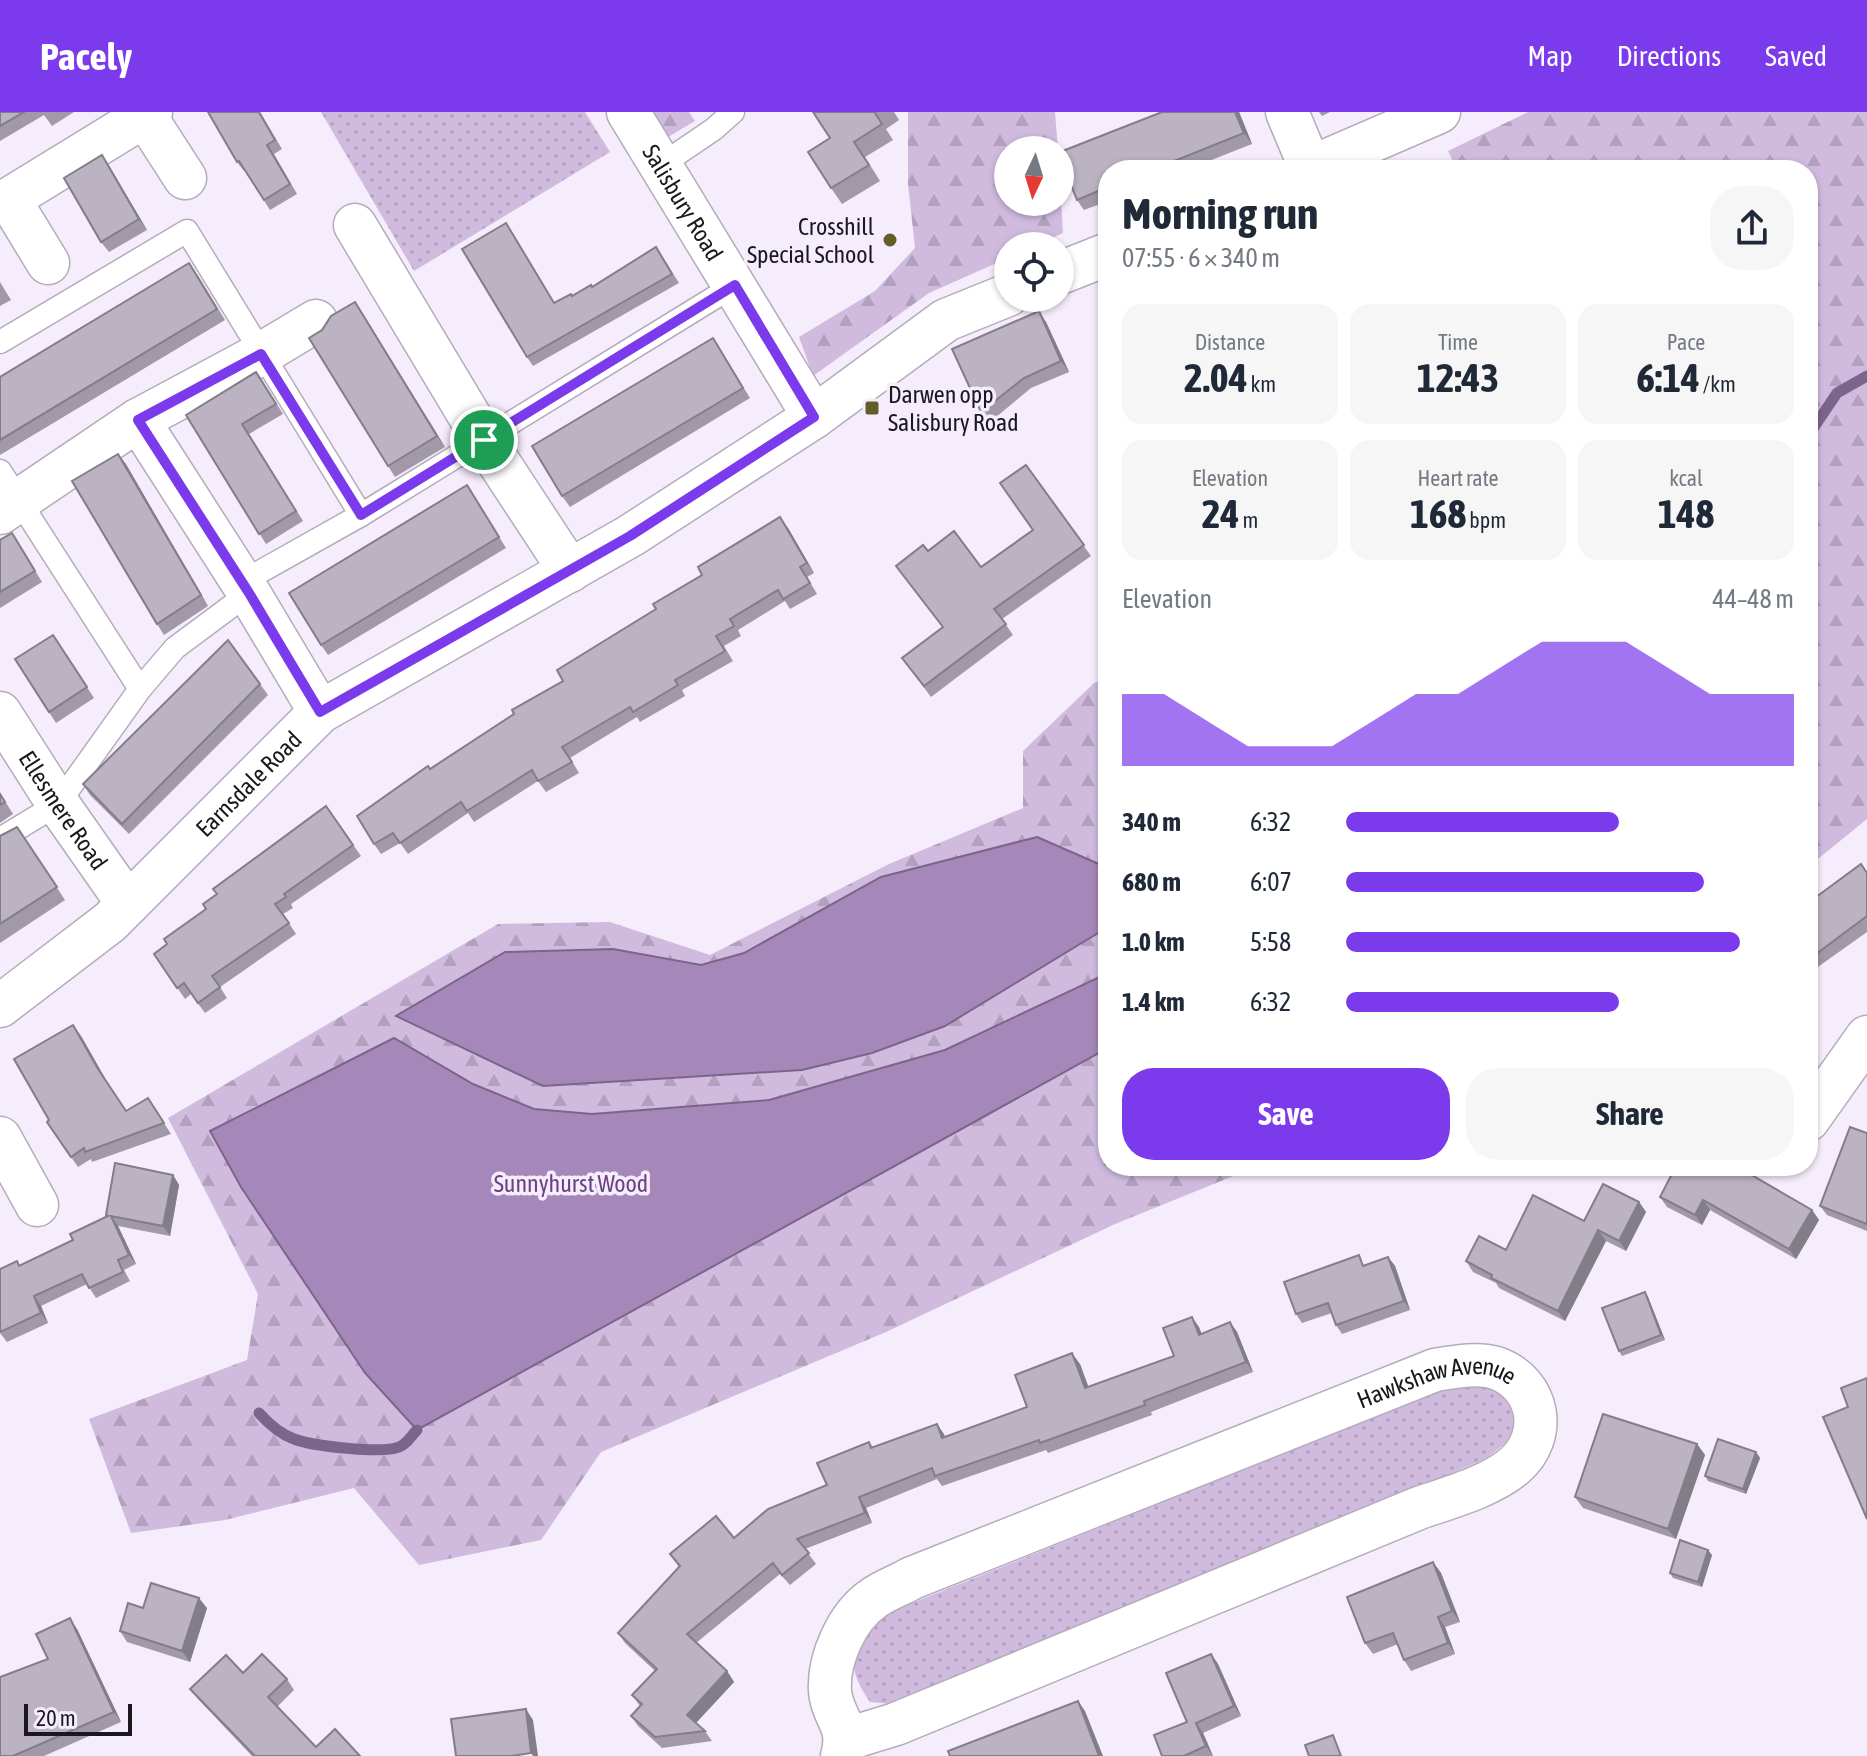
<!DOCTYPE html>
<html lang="en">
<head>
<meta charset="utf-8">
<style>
	body { margin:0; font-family:"Asap Condensed",sans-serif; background:#f6f6f7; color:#1f2937; height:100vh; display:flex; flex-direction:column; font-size:30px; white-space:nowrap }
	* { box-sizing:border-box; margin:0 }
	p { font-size:26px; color:#747a83 }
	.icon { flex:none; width:44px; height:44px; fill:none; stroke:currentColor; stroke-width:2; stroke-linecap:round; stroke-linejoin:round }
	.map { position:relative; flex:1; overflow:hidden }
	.sheet { position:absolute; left:1098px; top:48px; width:720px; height:1016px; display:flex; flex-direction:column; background:#fff; border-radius:32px; box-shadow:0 2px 6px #0004 }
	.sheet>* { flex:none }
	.needle { width:52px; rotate:184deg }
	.tools { position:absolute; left:994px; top:24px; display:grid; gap:16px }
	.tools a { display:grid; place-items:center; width:80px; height:80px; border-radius:50%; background:#fff; box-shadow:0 2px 6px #0004; font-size:40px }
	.scale { position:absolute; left:24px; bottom:20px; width:108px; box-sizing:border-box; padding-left:8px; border:4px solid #1b171d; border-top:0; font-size:22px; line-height:28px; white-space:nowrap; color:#1b171d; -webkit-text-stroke:6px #f5ecfc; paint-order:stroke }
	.pin { position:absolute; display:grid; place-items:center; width:68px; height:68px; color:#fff; margin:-34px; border:4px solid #fff; border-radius:50%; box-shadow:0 2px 8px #0007 }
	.round { display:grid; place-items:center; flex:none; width:84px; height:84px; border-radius:32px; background:#f6f6f7 }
	.head { display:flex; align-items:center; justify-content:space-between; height:136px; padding:0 24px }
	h1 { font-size:44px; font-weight:700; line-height:60px }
	.metrics { display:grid; grid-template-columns:repeat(3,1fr); gap:12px; height:136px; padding:8px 24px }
	.metrics div { display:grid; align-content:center; border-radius:20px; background:#f6f6f7; text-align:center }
	.metrics b { font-size:40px; font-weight:700 }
	.metrics small { font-size:22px; font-weight:400 }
	.metrics p { font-size:22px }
	.chart { height:224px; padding:16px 24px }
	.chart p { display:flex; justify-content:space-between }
	.chart svg { width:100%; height:144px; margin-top:8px; fill:#7c3aed; opacity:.7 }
	.action { display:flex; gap:16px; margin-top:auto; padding:16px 24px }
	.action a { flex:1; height:92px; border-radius:32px; background:#7c3aed; color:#fff; font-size:32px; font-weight:700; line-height:92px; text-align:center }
	.action a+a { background:#f6f6f7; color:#1f2937 }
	ul { padding:0 24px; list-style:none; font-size:26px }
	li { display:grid; grid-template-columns:128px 96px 1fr; align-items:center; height:60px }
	li i { height:20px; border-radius:10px; background:#7c3aed }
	header { display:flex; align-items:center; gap:48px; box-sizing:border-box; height:112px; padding:0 40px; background:#7c3aed; color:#fff }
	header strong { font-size:38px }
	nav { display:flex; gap:44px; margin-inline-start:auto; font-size:28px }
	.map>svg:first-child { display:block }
</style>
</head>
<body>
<header>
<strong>Pacely</strong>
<nav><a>Map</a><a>Directions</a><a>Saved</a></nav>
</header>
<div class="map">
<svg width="1867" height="1644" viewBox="0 0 1867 1644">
	<defs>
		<pattern id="grass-dots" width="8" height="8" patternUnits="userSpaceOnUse" patternTransform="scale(2)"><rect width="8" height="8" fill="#d0bbdf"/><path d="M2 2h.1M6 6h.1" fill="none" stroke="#b2a0bf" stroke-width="1.8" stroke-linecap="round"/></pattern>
		<pattern id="forest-firs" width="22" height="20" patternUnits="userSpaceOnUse" patternTransform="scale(2)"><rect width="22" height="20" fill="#d0bbdf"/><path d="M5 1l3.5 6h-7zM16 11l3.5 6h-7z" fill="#b2a0bf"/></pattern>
	</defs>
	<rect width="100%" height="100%" fill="#f5ecfc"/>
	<g fill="url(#grass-dots)">
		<polygon points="321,0 585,0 610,40 414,159"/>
		<path d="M1486,1262L1517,1293C1515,1324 1509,1331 1483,1348L891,1592L870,1590C843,1551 852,1537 880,1504L1468,1267Z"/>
	</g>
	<g fill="url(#forest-firs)">
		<polygon points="653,0 689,0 695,9 668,25"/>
		<polygon points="908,0 1055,0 1058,38 1008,38 1008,90 1060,90 1060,71 1063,121 1035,134 1008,134 1008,146 929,181 813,264 799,225 875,179 915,136 908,72"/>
		<polygon points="1528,0 1867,0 1867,707 1808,755 1808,58 1457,58 1448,39"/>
		<polygon points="1108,565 1108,1054 1258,1054 1115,1112 886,1220 601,1340 541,1428 419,1453 354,1376 225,1408 131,1421 89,1307 247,1248 258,1182 168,1006 498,812 610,810 710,843 889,752 1023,696 1023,639 1094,571"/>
	</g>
	<g fill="#a587b9" stroke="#7c658a" stroke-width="2">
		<polygon points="1037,725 1108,756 1108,815 945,914 872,941 802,958 543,974 396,904 505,840 613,837 701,853 744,841 881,765"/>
		<polygon points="1108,861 1108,936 417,1318 365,1261 241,1075 210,1019 394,926 473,972 534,997 592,1002 769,988 945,938"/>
	</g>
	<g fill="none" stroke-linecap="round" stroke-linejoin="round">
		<g stroke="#7c658a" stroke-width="11">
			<polyline points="1808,324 1837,281 1867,264"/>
			<path d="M259,1301C268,1311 280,1322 294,1327C312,1334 382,1342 399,1335C407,1332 411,1324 417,1318"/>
		</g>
		<defs>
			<g id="lane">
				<polyline points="661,53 714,17 733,0"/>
				<polyline points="0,230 187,119 361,403"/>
				<polyline points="0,359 140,577"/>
				<polyline points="242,470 361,403 735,173"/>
				<polyline points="0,727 58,692 140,577 175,536 249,481"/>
			</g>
			<g id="street">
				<path id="s1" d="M628,0L814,305"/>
				<polyline points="1287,0 1310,55"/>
				<polyline points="145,4 185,66"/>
				<polyline points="1305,58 1439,0"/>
				<polyline points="355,113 484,328 570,459"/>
				<polyline points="48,151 9,87 151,0"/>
				<polyline points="1060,161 1108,142"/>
				<polyline points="138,308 249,481 320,600"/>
				<polyline points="0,401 138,308 261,242 316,209"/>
				<path id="s2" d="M0,601L58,692L128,792"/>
				<path id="s3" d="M0,894L110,810L320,600L630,424L814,305L946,208L1008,183"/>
				<polyline points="1808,1008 1867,925"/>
				<polyline points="0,1026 37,1093"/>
				<path id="s4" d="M842,1644C851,1612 832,1606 830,1579C828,1547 847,1504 874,1486C885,1478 900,1473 912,1466L1435,1258C1453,1255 1478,1250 1496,1256C1540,1272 1549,1324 1514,1354C1491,1374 1448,1386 1419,1396L896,1612L847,1627"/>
			</g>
		</defs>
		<use href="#lane" stroke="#b5acbb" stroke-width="25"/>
		<use href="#street" stroke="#b5acbb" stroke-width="45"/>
		<use href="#lane" stroke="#fff" stroke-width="22"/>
		<use href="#street" stroke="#fff" stroke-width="42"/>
	</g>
	<g fill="#a199a7">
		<polygon points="0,0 74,0 52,14 44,3 0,29"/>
		<polygon points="260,0 282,37 274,42 297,82 270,98 245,58 244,59 237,50"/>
		<polygon points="813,0 894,0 899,8 886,17 893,28 865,45 880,69 842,92 831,76 830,26"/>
		<polygon points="1162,0 1239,0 1252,32 1186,58 1108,58 1108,89 1084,98 1077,88"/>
		<polygon points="1319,0 1330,0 1322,4"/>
		<polygon points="109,54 147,118 109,140 101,130"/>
		<polygon points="512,120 554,191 662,144 679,171 533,254 527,245"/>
		<polygon points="197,162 225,208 0,343 0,265"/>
		<polygon points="0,170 11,188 0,194"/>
		<polygon points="362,201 445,335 395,365 388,354"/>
		<polygon points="1046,210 1069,260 1031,276 989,311 981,300"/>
		<polygon points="713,226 750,286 570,395 562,384"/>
		<polygon points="263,270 283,302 249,322 303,409 266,432 186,303"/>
		<polygon points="118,342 208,494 164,523 157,512"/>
		<polygon points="1026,353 1091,444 1002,507 1013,523 931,585 902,546 943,515 928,439 981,455 1033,418"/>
		<polygon points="467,373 506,436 328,543 321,533"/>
		<polygon points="788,416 814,461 807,465 817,482 790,497 785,489 738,518 741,524 724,534 733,549 682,578 685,584 640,610 637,605 570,646 579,661 546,680 538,669 474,710 468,701 408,742 400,731 381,742 374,732 430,657 563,569 656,497"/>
		<polygon points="12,421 42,470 0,496 0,428"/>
		<polygon points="53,523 94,586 56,611 49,600"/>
		<polygon points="228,528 268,583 129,722 90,683 83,672"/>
		<polygon points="0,681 13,702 0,711"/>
		<polygon points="326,694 361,744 291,792 293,796 283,802 296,822 220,875 227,886 205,901 191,882 185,887 154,842 167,832 206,797 217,782"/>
		<polygon points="0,724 26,728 65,788 0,831"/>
		<polygon points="1867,761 1867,820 1815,857 1808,870 1808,791"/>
		<polygon points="81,924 106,968 126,999 148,986 171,1022 92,1050 91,1047 78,1055 47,1010 49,1008"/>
		<polygon points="1867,1021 1867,1119 1827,1103 1820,1094"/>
		<polygon points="173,1063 179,1073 170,1124 118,1114 136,1152 124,1158 130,1169 96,1186 87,1172 41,1194 48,1211 7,1230 0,1221 17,1149 20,1154 73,1128 107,1104 106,1103"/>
		<polygon points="1660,1085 1812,1098 1819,1108 1796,1147 1710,1098 1702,1113 1667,1095"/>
		<polygon points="1639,1090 1646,1100 1626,1139 1606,1129 1565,1209 1499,1176 1496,1171 1473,1160 1466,1149 1506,1138"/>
		<polygon points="1388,1145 1395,1154 1410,1198 1342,1222 1336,1213 1332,1201 1302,1211 1296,1202 1366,1153"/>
		<polygon points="1645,1180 1648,1185 1665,1228 1622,1244 1619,1239"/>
		<polygon points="1230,1210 1237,1220 1253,1260 1151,1300 1152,1303 1048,1341 1046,1338 942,1374 937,1367 866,1396 872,1411 805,1437 816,1452 790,1473 780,1462 696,1531 727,1559 734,1570 696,1611 705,1619 712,1629 662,1636 638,1614 631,1604 640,1594 632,1583 655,1559 625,1531 618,1521 679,1455 670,1442 734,1426 827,1373 869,1330 873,1335 937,1312 945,1325 1027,1295 1080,1252 1088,1275 1174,1244 1199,1215 1201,1222"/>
		<polygon points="1697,1332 1705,1343 1676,1427 1583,1396 1575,1385"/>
		<polygon points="1756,1340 1760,1346 1746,1382 1708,1369 1705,1364"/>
		<polygon points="1712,1443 1702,1475 1673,1466 1670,1461"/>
		<polygon points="1433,1450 1441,1461 1460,1510 1445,1515 1455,1542 1411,1559 1404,1548 1398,1532 1373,1542 1365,1531"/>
		<polygon points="143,1496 207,1496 190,1550 127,1530 120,1519"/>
		<polygon points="77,1517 121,1610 44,1644 0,1644 48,1547"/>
		<polygon points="1211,1542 1218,1552 1241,1604 1203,1621 1213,1644 1162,1644 1187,1610"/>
		<polygon points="243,1561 287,1567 294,1578 277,1595 316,1635 360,1644 252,1644 198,1587 190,1577"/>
	</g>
	<g fill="#837d88">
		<polygon points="1235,0 1239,0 1252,32 1244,21"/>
		<polygon points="102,43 109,54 147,118 139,107"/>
		<polygon points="355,190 362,201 445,335 437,324"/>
		<polygon points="1039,199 1046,210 1069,260 1061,249"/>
		<polygon points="118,342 126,352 208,494 201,483"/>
		<polygon points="780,405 788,416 814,461 807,451"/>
		<polygon points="1808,847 1815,857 1808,870"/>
		<polygon points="73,913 81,924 106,968 98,957"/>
		<polygon points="173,1063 179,1073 170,1124 163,1114"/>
		<polygon points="1703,1088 1710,1098 1702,1113 1695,1103"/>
		<polygon points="1639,1090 1646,1100 1626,1139 1619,1129"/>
		<polygon points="1812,1098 1819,1108 1796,1147 1789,1137"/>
		<polygon points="111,1104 118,1114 136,1152 129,1143"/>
		<polygon points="1598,1118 1606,1129 1565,1209 1558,1199"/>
		<polygon points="1388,1145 1395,1154 1410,1198 1404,1189"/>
		<polygon points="1645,1180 1648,1185 1665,1228 1661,1223"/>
		<polygon points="34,1184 41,1194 48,1211 41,1201"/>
		<polygon points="1192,1205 1199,1215 1206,1233 1199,1223"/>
		<polygon points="1230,1210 1237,1220 1253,1260 1246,1250"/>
		<polygon points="1072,1241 1080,1252 1093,1287 1085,1276"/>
		<polygon points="937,1312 944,1322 949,1337 942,1326"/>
		<polygon points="1697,1332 1705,1343 1676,1427 1668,1417"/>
		<polygon points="1756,1340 1760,1346 1746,1382 1743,1377"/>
		<polygon points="859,1385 866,1396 872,1411 865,1401"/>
		<polygon points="1708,1438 1712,1443 1702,1475 1698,1470"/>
		<polygon points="1433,1450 1441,1461 1460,1510 1452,1499"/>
		<polygon points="199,1486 207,1496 190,1550 182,1539"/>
		<polygon points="1438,1505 1445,1515 1455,1542 1448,1531"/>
		<polygon points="70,1506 77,1517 121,1610 114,1600"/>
		<polygon points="1211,1542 1218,1552 1241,1604 1234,1594"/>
		<polygon points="727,1559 734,1570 694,1613 687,1603"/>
		<polygon points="1078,1589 1085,1599 1103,1644 1099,1644"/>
		<polygon points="526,1597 533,1608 538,1644 533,1644 531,1641"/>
		<polygon points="1196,1611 1203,1621 1213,1644 1206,1634"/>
	</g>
	<g fill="#bbb2c2" stroke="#837d88" stroke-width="2">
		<polygon points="0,0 24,0 0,14"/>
		<polygon points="208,0 259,0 275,28 267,33 290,72 264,88 239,49 237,50"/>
		<polygon points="813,0 876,0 875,1 882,12 854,30 869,53 831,76 808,40 830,26"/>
		<polygon points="1162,0 1235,0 1244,21 1152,58 1108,58 1108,75 1077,88 1060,45 1060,40"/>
		<polygon points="102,43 139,107 101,130 64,66"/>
		<polygon points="1442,51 1444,58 1426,58"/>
		<polygon points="506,111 554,191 571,182 572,184 591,173 592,175 656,135 672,162 527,245 462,137"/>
		<polygon points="189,151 217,197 0,328 0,265"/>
		<polygon points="355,190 437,324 388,354 309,226 322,218 331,204"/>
		<polygon points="1039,199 1061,249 1024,266 981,300 952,237"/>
		<polygon points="713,226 743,276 562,384 532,334"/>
		<polygon points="256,260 276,292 242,312 296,399 259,422 186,303"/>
		<polygon points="118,342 201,483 157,512 72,369"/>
		<polygon points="1026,353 1084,433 994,497 1006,512 924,574 902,546 943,515 896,454 923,433 928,439 954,419 981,455 1033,418 1000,371"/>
		<polygon points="467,373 499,425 321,533 289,481"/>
		<polygon points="780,405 807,451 800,455 810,471 783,487 778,478 730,507 734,514 716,524 725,539 675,568 678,573 633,600 630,595 562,635 572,650 538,669 532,658 467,699 461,690 400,731 393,721 374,732 357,704 428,654 430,657 514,602 512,598 563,569 557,558 656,497 653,492 702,463 698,455"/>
		<polygon points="12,421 35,459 0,480 0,428"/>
		<polygon points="53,523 87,575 49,600 15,547"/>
		<polygon points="228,528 260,572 122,712 83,672"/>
		<polygon points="0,682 5,690 0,693"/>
		<polygon points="326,694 353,733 284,782 286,785 275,792 289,811 212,864 220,875 198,891 184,871 177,876 154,842 167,832 164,827 206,797 203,792 217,782 213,777"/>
		<polygon points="17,715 57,775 0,812 0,724"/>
		<polygon points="1861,752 1867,761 1867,804 1808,848 1808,791"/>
		<polygon points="73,913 98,957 126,999 148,986 164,1011 85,1040 84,1036 71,1045 47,1010 49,1008 14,947"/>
		<polygon points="1850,1015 1867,1021 1867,1112 1820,1094"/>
		<polygon points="115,1051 173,1063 163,1114 111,1104 129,1143 118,1148 123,1160 89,1176 82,1162 34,1184 41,1201 0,1220 0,1157 17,1149 19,1154 73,1128 70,1122 108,1104 106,1103"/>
		<polygon points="1676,1054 1736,1054 1812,1098 1789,1137 1703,1088 1695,1103 1660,1085"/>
		<polygon points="1603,1072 1639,1090 1619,1129 1598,1118 1558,1199 1491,1166 1492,1163 1466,1149 1479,1124 1506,1138 1533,1083 1584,1109"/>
		<polygon points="1359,1143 1363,1154 1388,1145 1404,1189 1336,1213 1328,1191 1296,1202 1284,1170"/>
		<polygon points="1645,1180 1661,1223 1619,1239 1602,1196"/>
		<polygon points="1192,1205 1199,1223 1230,1210 1246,1250 1144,1289 1145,1293 1040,1331 1039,1328 935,1364 932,1356 859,1385 865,1401 797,1427 809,1441 782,1463 773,1451 687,1522 727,1559 687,1603 705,1619 655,1625 631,1604 642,1592 632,1583 657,1557 618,1521 680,1454 670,1442 716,1404 734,1426 768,1397 827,1373 817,1351 869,1330 871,1336 937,1312 942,1326 1027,1295 1015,1263 1072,1241 1085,1276 1174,1244 1163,1216"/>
		<polygon points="1867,1266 1867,1407 1823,1305 1848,1295 1841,1276"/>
		<polygon points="1603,1302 1697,1332 1668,1417 1575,1385"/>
		<polygon points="1718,1327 1756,1340 1743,1377 1705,1364"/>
		<polygon points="1680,1428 1708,1438 1698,1470 1670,1461"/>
		<polygon points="1433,1450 1452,1499 1438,1505 1448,1531 1404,1548 1393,1521 1365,1531 1347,1485"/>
		<polygon points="151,1471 199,1486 182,1539 120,1519 128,1491 143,1496"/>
		<polygon points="70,1506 114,1600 13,1644 0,1644 0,1565 48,1547 36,1522"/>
		<polygon points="262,1542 287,1567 268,1585 316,1635 335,1617 360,1644 255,1644 190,1577 226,1543 243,1561"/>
		<polygon points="1211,1542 1234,1594 1196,1611 1206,1634 1184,1644 1162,1644 1154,1623 1187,1610 1166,1561"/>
		<polygon points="1078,1589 1099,1644 950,1644 948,1639"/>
		<polygon points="526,1597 531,1641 512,1644 456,1644 451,1607"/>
		<polygon points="1333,1623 1341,1644 1309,1644 1305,1633"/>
	</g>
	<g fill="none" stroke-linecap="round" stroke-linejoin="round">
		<defs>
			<polygon id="route" points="735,173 814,305 630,424 320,600 249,481 138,308 261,242 361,403"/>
		</defs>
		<use href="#route" stroke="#fff" stroke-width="16"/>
		<use href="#route" stroke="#7c3aed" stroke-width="10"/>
	</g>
	<g fill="#645d2a" stroke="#f5ecfc" stroke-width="3">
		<circle cx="890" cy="128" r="8"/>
		<rect x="864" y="288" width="16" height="16" rx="4"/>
	</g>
	<g text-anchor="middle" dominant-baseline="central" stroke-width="7" stroke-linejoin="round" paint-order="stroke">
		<g font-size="24" fill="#1b171d" stroke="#f5ecfc">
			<text stroke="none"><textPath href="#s1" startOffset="106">Salisbury Road</textPath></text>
			<text stroke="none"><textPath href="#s3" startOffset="334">Earnsdale Road</textPath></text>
			<text stroke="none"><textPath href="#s2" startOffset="116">Ellesmere Road</textPath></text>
			<text stroke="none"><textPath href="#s4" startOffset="780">Hawkshaw Avenue</textPath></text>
		</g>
		<g font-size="24" fill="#1b171d" stroke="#f5ecfc" text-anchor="end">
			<text x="874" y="114">Crosshill<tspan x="874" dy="28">Special School</tspan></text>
			<text x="888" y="282" text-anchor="start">Darwen opp<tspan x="888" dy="28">Salisbury Road</tspan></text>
		</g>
		<g font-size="24" fill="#6b4283" stroke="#f5ecfc">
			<text x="571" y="1071">Sunnyhurst Wood</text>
		</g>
	</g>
</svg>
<div class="tools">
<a><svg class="needle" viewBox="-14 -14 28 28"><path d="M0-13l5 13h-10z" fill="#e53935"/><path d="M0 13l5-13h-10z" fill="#747a83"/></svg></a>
<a><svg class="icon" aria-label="locate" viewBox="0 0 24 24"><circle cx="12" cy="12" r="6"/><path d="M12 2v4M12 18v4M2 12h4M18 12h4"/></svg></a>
</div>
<div class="scale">20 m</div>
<div class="pin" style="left:484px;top:328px;background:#1e9e55"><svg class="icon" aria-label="arrive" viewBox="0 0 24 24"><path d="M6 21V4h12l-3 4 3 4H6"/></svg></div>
<section class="sheet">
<div class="head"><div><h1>Morning run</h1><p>07:55 · 6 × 340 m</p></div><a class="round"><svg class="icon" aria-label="share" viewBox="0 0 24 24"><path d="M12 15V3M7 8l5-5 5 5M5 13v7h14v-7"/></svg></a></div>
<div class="metrics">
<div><p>Distance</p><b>2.04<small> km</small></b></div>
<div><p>Time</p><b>12:43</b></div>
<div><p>Pace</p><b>6:14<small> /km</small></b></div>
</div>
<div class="metrics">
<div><p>Elevation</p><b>24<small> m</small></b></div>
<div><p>Heart rate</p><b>168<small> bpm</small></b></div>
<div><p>kcal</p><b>148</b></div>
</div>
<div class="chart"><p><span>Elevation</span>44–48 m</p>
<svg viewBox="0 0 160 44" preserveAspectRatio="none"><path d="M0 44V22L10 22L20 30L30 38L40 38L50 38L60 30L70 22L80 22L90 14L100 6L110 6L120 6L130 14L140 22L150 22L160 22V44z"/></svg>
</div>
<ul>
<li><b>340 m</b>6:32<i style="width:61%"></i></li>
<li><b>680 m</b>6:07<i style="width:80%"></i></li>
<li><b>1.0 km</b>5:58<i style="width:88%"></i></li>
<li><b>1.4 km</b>6:32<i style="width:61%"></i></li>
</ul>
<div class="action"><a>Save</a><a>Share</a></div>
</section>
</div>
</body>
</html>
